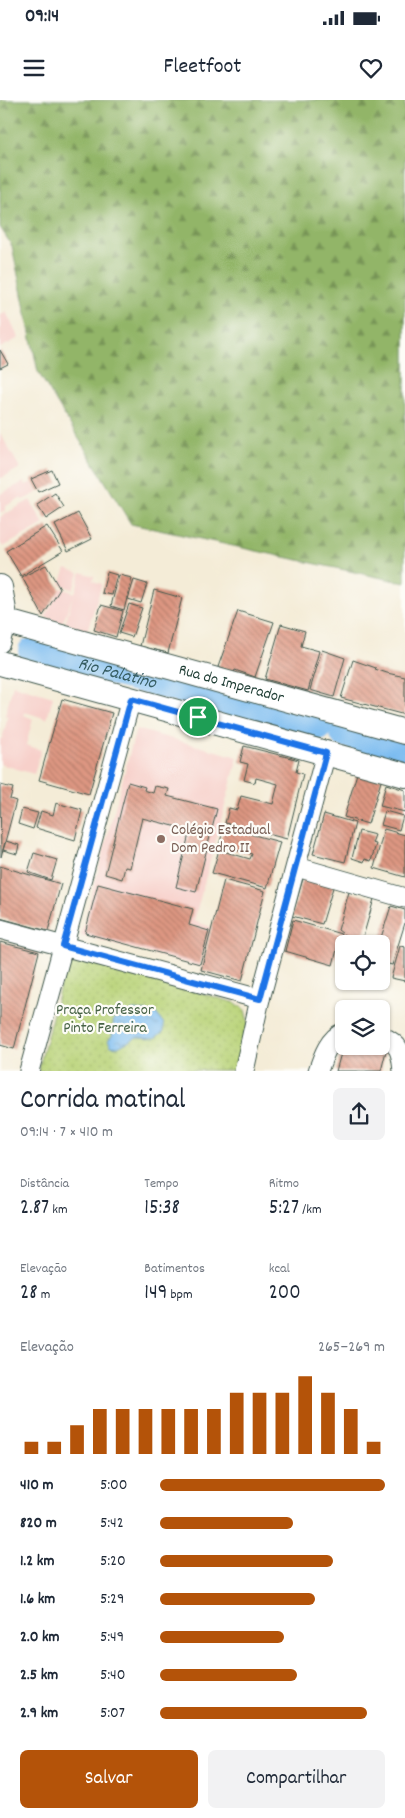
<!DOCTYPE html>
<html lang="pt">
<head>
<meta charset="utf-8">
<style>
	body { margin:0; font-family:Dekko,sans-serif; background:#f2f2f3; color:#1f2937; height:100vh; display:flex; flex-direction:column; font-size:19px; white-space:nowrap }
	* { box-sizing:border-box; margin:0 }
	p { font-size:16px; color:#747a83 }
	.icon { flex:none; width:28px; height:28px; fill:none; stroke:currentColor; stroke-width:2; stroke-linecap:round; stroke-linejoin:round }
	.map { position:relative; height:971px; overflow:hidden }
	.details { display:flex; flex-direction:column; background:#fff; flex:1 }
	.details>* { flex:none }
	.controls { position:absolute; left:335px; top:835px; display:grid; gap:10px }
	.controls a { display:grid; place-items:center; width:55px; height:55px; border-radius:8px; background:#fff; box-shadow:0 1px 4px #0004; font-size:25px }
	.pin { position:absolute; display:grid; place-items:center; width:42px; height:42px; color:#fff; margin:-21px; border:2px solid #fff; border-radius:50%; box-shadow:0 1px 5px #0007 }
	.round { display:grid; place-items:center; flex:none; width:52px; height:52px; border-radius:8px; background:#f2f2f3 }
	.head { display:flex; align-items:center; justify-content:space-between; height:85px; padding:0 20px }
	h1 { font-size:28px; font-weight:600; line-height:38px }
	.figures { display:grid; grid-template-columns:repeat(3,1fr); gap:8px; height:85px; padding:5px 20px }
	.figures div { display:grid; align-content:center }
	.figures b { font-size:21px; font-weight:600 }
	.figures small { font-size:14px; font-weight:400 }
	.figures p { font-size:14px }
	.chart { height:140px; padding:10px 20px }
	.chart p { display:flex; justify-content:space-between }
	.chart svg { width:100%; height:90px; margin-top:5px; stroke:#b45309; stroke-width:6 }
	.button { display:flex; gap:10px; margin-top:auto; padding:10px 20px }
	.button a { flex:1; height:58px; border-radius:8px; background:#b45309; color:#fff; font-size:20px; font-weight:600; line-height:58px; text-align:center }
	.button a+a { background:#f2f2f3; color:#1f2937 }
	ul { padding:0 20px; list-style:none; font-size:16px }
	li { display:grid; grid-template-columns:80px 60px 1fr; align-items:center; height:38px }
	li i { height:12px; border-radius:6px; background:#b45309 }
	.status { display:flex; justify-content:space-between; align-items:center; height:35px; padding:0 25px; background:#fff; direction:ltr }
	.status svg { height:14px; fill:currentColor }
	header { display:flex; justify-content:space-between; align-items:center; height:65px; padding:0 20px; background:#fff; font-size:22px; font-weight:600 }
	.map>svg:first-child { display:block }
</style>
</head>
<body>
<div class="status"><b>09:14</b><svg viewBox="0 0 49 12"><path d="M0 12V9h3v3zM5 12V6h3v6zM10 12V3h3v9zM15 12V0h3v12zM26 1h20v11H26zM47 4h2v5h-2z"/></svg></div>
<header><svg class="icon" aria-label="menu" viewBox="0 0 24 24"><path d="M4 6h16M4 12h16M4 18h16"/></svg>Fleetfoot<svg class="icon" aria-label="heart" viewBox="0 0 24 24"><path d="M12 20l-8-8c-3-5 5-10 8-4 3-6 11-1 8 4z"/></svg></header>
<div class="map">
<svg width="405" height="971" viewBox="0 0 405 971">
	<defs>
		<pattern id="forest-firs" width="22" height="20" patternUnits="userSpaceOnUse" patternTransform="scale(1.25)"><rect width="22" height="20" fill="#92b568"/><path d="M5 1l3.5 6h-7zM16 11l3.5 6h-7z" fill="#779456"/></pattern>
		<pattern id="park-dots" width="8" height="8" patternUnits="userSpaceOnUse" patternTransform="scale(1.25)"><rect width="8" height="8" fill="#b9d378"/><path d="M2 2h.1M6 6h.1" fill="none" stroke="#9fb668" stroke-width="1.8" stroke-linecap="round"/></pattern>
		<pattern id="water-ripples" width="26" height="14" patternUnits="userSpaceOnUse" patternTransform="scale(1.25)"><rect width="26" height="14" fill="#7cbcf0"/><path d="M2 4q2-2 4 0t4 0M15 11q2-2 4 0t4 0" fill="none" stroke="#659ac3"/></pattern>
		<pattern id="building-back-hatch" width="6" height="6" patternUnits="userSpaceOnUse" patternTransform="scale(1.25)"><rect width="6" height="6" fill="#de9782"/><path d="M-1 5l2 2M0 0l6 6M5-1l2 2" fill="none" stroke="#b37c6b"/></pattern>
	</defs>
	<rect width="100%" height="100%" fill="#fdfcf7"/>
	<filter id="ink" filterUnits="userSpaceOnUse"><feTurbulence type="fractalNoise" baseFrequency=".02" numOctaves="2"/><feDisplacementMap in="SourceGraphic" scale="10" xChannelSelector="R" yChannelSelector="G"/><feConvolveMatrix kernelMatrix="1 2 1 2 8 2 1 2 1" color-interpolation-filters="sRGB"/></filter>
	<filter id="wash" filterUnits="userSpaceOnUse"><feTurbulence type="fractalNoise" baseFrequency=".0096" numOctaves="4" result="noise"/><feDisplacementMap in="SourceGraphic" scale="20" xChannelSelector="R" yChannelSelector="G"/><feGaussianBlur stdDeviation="1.12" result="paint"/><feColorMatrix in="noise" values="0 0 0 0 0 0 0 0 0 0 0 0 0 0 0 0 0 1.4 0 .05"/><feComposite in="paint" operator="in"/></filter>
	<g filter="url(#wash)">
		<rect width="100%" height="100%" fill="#f4ecd7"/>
		<g fill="#f7d0ca">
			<polygon points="6,212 19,238 0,248 0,216"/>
			<polygon points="0,333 20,368 0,379"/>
			<polygon points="24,382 26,385 32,382 37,393 23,400 20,398 6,406 6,410 0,413 0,394"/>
			<polygon points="30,400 44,424 3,447 0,442 0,417"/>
			<polygon points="66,468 79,473 73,490 60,484"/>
			<polygon points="81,472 94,476 93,481 102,484 87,531 65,524 73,496 62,524 45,517 61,488 75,493"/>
			<polygon points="13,585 53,597 47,619 25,612 24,615 33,619 26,645 41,650 34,674 0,664 0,638 2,639 8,617 5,616"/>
			<polygon points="136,629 238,657 194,821 211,827 200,867 81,835"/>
		</g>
		<polygon fill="url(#forest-firs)" stroke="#58794e" points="0,0 405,0 405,483 131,424 38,272 12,146 0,127"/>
		<polygon fill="url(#park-dots)" stroke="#6c8856" points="83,860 236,903 245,910 248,922 237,970 38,971 64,871 70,861"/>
		<polygon fill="url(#water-ripples)" stroke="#4e7c92" points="133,910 156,913 164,924 164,931 155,938 137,937 118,947 111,946 108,940 112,936 114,918 122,918"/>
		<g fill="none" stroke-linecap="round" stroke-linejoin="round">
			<g stroke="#7cbcf0" stroke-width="26">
				<path id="s1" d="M31,551L319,628"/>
				<polyline points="343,634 405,652"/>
			</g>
		</g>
		<g id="blocks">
			<g fill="url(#building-back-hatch)">
				<polygon points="0,250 8,264 0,268"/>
				<polygon points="52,370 58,383 38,392 31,379"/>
				<polygon points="55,393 64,407 46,419 37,405"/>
				<polygon points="78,413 92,439 68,451 55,425"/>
				<polygon points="47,426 63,451 21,476 6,451"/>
				<polygon points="46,465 60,489 43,516 22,477"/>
				<polygon points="107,472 117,475 112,495 102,493"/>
				<polygon points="119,475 132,478 124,510 111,506"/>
				<polygon points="134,480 147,484 141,503 128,499"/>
				<polygon points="154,490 182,498 168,553 140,546"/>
				<polygon points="129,504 142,508 132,537 119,533"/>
				<polygon points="101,505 123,511 116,537 94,530"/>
				<polygon points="238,511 274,522 255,577 235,570 234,573 218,567"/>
				<polygon points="281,524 305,531 301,546 319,551 308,591 265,579"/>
				<polygon points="322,550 345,558 334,597 310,590"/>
				<polygon points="353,560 376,568 375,569 387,573 405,577 405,615 341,598"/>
				<polygon points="62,599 112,613 89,694 39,680"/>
				<polygon points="244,646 299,660 296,672 303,674 287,739 225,723 229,708 237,710 241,696 273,704 278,684 256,678 255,683 244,680 248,664 240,662"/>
				<polygon points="358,670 382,678 368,724 344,717"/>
				<polygon points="128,682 145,687 144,690 153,693 155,686 169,689 167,696 217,709 196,792 176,787 190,730 142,718 130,768 125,767 122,779 105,774"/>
				<polygon points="386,684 405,690 405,712 380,706"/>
				<polygon points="0,685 13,688 10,699 16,701 1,757"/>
				<polygon points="56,703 82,710 75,740 36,728 41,711 53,715"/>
				<polygon points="22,709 38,713 33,729 18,724"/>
				<polygon points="385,711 403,716 399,730 381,725"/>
				<polygon points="324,714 355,723 345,762 313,754"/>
				<polygon points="224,727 280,742 267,788 212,773 219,750 250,759 252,754 219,746"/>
				<polygon points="384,729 405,735 405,777 374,768"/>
				<polygon points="359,731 375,735 372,743 376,744 371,761 365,759 364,762 352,758"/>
				<polygon points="6,741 19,745 17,754 3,750"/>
				<polygon points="34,753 57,760 51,780 28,772"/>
				<polygon points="0,766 61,784 48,831 0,818"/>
				<polygon points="305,772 335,781 322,824 292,816"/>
				<polygon points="224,780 265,791 242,881 201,870"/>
				<polygon points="98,784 193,809 189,825 209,831 200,864 85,833"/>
				<polygon points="349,792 374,799 361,844 356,844 338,830"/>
				<polygon points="391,806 405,810 405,823 392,865 381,862 381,844 379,844"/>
				<polygon points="293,820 341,834 333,865 285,851"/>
				<polygon points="0,842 39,852 14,949 0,945"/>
				<polygon points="400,846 405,847 405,881 391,878"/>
				<polygon points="343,946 387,947 381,971 336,971"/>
			</g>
		</g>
	</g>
	<g filter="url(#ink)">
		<use href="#blocks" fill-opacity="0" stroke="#3f574c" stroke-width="1"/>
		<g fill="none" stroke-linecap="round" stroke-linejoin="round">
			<defs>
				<g id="minor">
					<polyline points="0,543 6,522"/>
					<polyline points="297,767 405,798"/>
					<polyline points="0,829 260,899"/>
					<path d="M381,936C400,944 401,951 403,971"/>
					<polyline points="29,971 131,599"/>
					<polyline points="244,971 260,899 326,653"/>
					<path d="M318,971C323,956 329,938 344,932"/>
				</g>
				<g id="major">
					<polyline points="0,487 6,522"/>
					<path id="s2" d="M0,520L405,632"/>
					<polyline points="0,563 405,675"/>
				</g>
			</defs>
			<use href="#minor" stroke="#3f574c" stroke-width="21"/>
			<use href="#major" stroke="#3f574c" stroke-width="26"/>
			<use href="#minor" stroke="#fff" stroke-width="19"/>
			<use href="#major" stroke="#fff" stroke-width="24"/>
		</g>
	</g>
	<g fill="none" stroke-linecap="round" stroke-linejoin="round" filter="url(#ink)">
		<defs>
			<polygon id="route" points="131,599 326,653 260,899 63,846"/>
		</defs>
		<use href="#route" stroke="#fff" stroke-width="10"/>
		<use href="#route" stroke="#1a73e8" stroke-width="6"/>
	</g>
	<circle fill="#8d6e63" stroke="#fdfcf7" stroke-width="2" cx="161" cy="739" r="5"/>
	<g text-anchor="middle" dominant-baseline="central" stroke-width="4.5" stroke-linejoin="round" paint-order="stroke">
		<g font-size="16" fill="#1f3d34" stroke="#fdfcf7">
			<text stroke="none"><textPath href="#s2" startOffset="240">Rua do Imperador</textPath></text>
		</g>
		<g font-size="16" fill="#785e54" stroke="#fdfcf7" text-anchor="start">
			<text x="171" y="730">Colégio Estadual<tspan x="171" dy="18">Dom Pedro II</tspan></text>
		</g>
		<g font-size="16" fill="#466245" stroke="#fdfcf7">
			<text x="105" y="910">Praça Professor<tspan x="105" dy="18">Pinto Ferreira</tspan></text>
		</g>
		<g font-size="18" font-style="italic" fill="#365d63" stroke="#fdfcf7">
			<text stroke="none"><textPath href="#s1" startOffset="89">Rio Palatino</textPath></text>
		</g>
	</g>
</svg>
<div class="controls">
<a><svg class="icon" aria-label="locate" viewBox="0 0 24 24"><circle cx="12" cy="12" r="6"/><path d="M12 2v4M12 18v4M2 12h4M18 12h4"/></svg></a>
<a><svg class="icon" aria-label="layers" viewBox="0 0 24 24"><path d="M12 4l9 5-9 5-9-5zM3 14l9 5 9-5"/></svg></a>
</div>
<div class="pin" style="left:198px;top:617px;background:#1e9e55"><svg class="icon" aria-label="arrive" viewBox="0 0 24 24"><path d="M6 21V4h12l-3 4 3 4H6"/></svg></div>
</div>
<section class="details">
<div class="head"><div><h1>Corrida matinal</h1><p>09:14 · 7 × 410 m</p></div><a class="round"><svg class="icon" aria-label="share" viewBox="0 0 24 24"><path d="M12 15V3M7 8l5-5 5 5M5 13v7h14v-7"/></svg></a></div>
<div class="figures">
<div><p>Distância</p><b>2.87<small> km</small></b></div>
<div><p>Tempo</p><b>15:38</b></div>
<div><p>Ritmo</p><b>5:27<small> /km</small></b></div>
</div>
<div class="figures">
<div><p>Elevação</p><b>28<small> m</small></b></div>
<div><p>Batimentos</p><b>149<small> bpm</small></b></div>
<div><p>kcal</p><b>200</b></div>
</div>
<div class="chart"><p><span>Elevação</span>265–269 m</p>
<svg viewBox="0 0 160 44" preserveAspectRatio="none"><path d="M5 44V38M15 44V38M25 44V30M35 44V22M45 44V22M55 44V22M65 44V22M75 44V22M85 44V22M95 44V14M105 44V14M115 44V14M125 44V6M135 44V14M145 44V22M155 44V38"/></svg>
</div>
<ul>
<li><b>410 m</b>5:00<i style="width:100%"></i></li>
<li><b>820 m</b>5:42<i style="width:59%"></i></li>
<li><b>1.2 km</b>5:20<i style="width:77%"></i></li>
<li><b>1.6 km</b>5:29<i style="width:69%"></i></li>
<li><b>2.0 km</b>5:49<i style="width:55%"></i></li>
<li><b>2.5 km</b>5:40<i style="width:61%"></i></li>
<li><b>2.9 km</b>5:07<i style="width:92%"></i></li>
</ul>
<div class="button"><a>Salvar</a><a>Compartilhar</a></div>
</section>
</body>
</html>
